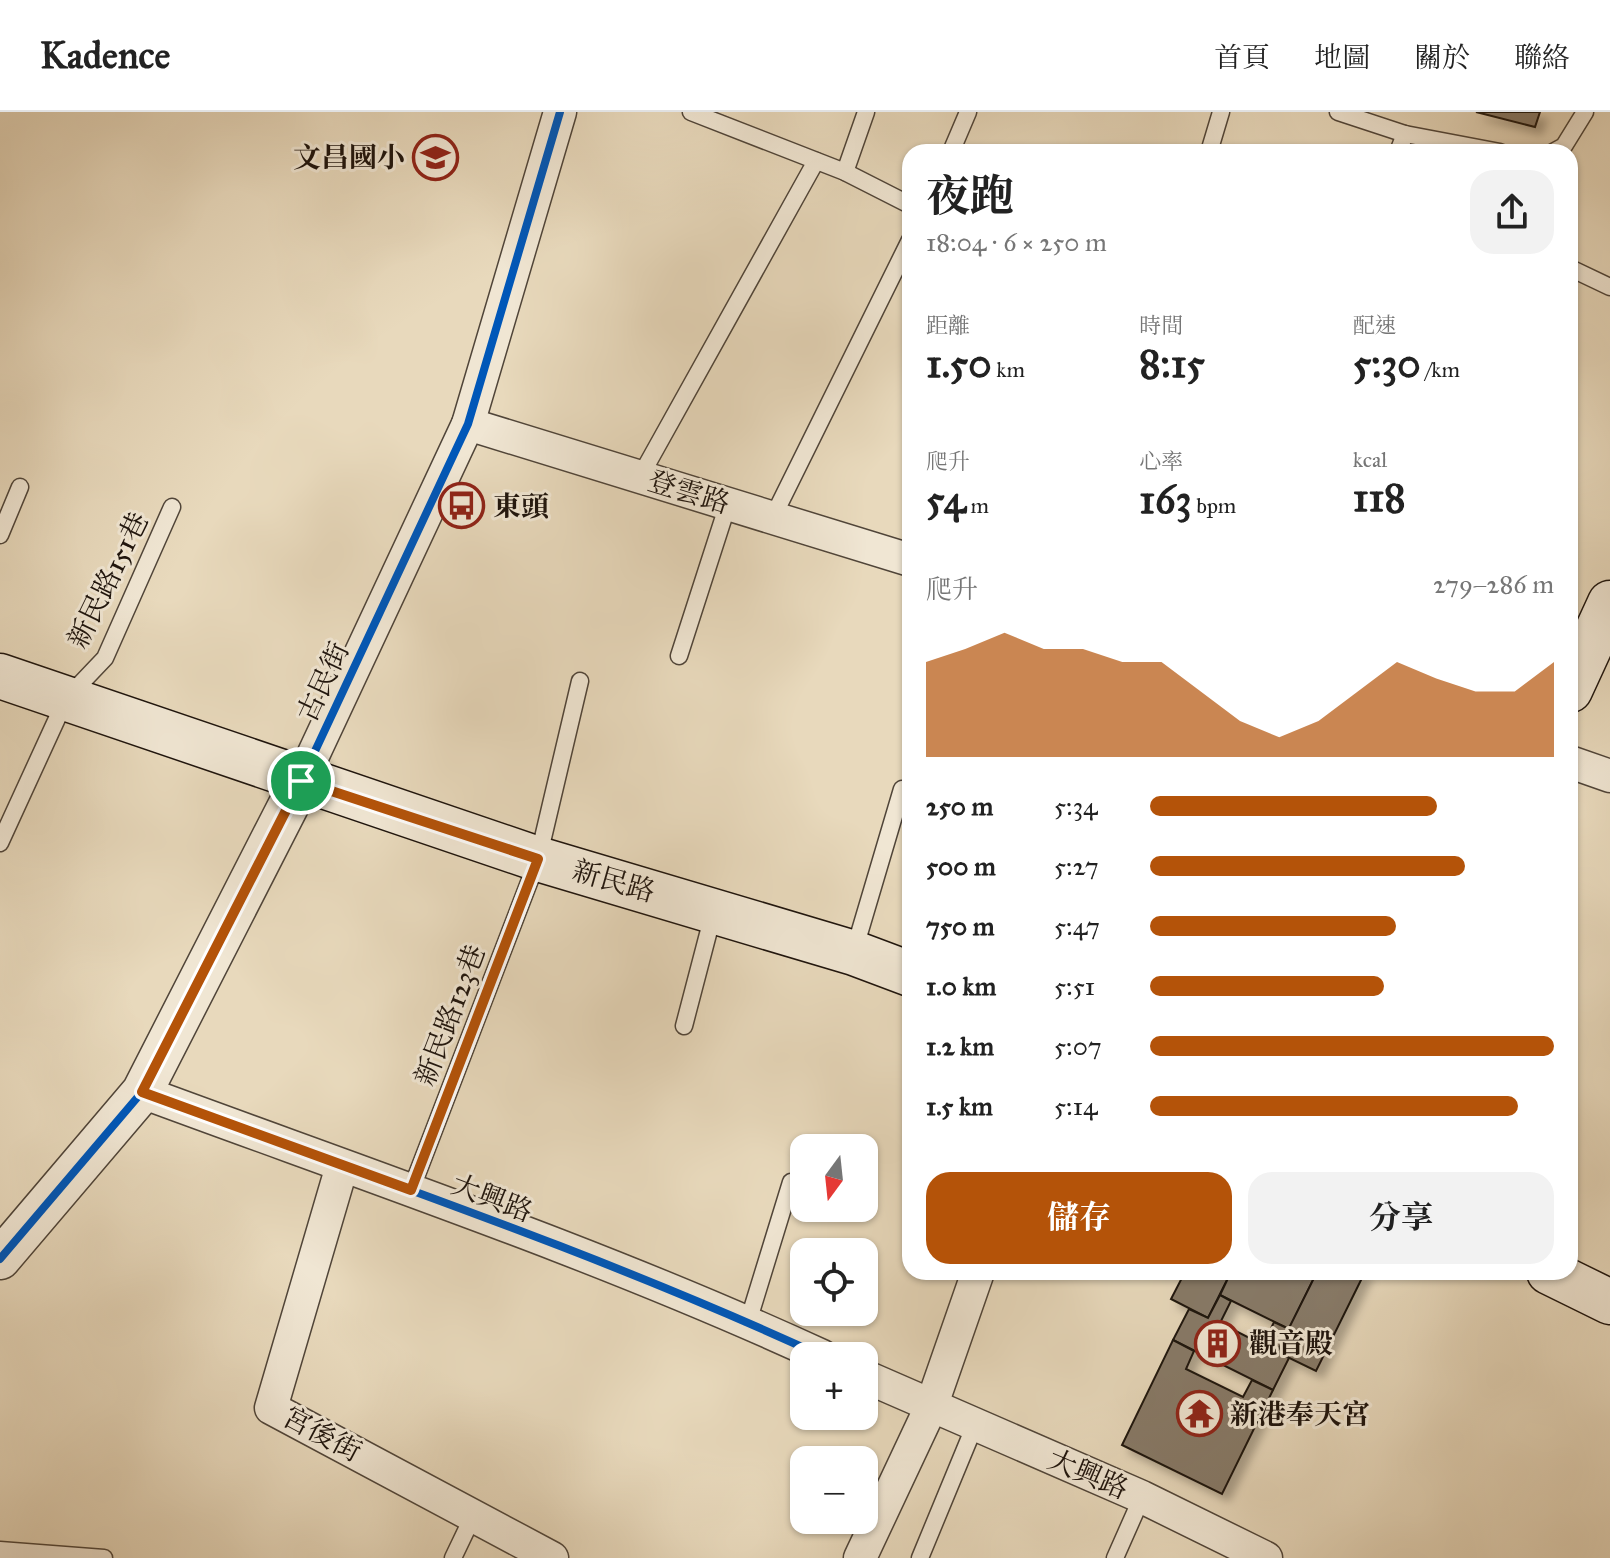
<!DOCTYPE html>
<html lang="zh-TW">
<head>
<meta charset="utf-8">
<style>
	body { margin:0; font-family:"IM FELL Great Primer","Noto Serif TC",serif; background:#f2f2f2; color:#222; height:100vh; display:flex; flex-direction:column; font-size:30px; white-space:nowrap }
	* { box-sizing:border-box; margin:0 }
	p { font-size:26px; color:#767676 }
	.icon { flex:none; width:44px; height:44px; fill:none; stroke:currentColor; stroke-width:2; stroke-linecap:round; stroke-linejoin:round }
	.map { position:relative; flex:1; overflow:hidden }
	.side { position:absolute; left:902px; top:32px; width:676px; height:1136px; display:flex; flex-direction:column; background:#fff; border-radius:24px; box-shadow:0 2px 6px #0004 }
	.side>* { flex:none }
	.needle { width:52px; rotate:195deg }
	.tools { position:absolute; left:790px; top:1022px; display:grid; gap:16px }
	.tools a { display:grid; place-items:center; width:88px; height:88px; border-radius:16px; background:#fff; box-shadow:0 2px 6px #0004; font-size:40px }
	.pin { position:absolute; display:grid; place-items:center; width:68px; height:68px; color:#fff; margin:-34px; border:4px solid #fff; border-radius:50%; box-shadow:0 2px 8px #0007 }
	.round { display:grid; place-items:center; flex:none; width:84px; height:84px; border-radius:24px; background:#f2f2f2 }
	.headline { display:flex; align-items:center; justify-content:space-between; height:136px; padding:0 24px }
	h1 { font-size:44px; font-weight:700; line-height:60px }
	.figures { display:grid; grid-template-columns:repeat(3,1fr); gap:12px; height:136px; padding:8px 24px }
	.figures div { display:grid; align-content:center }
	.figures b { font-size:40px; font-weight:700 }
	.figures small { font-size:22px; font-weight:400 }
	.figures p { font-size:22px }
	.chart { height:224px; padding:16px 24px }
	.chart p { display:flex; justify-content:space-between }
	.chart svg { width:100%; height:144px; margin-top:8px; fill:#b45309; opacity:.7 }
	.cta { display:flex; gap:16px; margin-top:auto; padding:16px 24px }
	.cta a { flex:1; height:92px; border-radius:24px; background:#b45309; color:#fff; font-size:32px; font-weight:700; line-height:92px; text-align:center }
	.cta a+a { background:#f2f2f2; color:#222 }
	ul { padding:0 24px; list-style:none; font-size:26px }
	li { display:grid; grid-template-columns:128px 96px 1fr; align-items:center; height:60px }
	li i { height:20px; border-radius:10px; background:#b45309 }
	header { display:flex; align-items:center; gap:48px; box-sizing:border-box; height:112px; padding:0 40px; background:#fff; border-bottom:2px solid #e0e0e0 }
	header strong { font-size:38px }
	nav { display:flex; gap:44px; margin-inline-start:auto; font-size:28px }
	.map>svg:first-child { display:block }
</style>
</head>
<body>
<header>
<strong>Kadence</strong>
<nav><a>首頁</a><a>地圖</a><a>關於</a><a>聯絡</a></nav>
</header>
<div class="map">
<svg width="1610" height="1446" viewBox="0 0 1610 1446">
	<defs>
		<filter id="shadow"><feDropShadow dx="7" dy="7" stdDeviation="4" flood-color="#0004"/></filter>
	</defs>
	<rect width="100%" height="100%" fill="#e8d9bc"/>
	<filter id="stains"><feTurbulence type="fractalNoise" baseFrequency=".0025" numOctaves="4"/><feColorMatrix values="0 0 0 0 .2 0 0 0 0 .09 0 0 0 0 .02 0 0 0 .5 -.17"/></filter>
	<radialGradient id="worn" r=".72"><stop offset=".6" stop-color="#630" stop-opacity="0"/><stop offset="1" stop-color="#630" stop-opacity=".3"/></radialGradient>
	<g fill="#877a68" stroke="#1e140d" stroke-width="2" filter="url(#shadow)">
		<polygon points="1476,0 1540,0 1535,15"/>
		<polygon points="1185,1160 1231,1160 1208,1206 1171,1187"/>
		<polygon points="1231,1160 1317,1160 1289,1217 1220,1183"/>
		<polygon points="1317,1160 1365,1160 1316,1259 1277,1240"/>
		<polygon points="1220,1183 1231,1189 1220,1211 1263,1233 1274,1210 1289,1217 1277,1240 1289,1246 1273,1278 1173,1228 1189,1197 1208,1206"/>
		<polygon points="1173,1228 1194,1239 1186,1257 1243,1285 1252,1268 1273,1278 1222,1382 1122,1333"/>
	</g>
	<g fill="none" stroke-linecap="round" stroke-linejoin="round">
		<defs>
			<g id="service">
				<polyline points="691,0 845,60 910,93"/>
				<polyline points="1338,0 1405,22 1500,40"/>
				<polyline points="951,40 968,0"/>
				<polyline points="1209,40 1221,0"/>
				<polyline points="1398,40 1405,22"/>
				<polyline points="1553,40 1564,34 1585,0"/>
				<polyline points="845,60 866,0"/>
				<polyline points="1570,156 1610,175"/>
				<polyline points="640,365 816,49"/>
				<polyline points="773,405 910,128"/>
				<polyline points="0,423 20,375"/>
				<polyline points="679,544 728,392"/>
				<polyline points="0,731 66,587 105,546 172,395"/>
				<polyline points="854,839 902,677"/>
				<polyline points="684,914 714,799"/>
				<polyline points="411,1078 538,747 580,569"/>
				<polyline points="748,1210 791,1070"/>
				<polyline points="0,1438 104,1446"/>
				<polyline points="453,1446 474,1402"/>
				<polyline points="920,1446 975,1313"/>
				<polyline points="1115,1446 1142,1385"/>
			</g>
			<g id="minor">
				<polyline points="468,312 910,448"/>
				<polyline points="1570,650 1610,664"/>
				<polyline points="301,669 468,312 560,0"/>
				<path d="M142,980C369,1064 601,1142 822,1244"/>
				<polyline points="342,1054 271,1296 552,1446"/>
				<polyline points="864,1264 1142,1385 1266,1446"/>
				<polyline points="860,1446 931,1295 978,1160"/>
			</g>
			<polyline id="tertiary" points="0,1147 142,980 301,669"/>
			<g id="secondary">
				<polyline points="0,564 538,747 854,841 910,862"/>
				<polyline points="1570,578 1610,491"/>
				<polyline points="1549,1160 1610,1190"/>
			</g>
		</defs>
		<use href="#service" stroke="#504539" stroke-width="19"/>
		<use href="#minor" stroke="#504539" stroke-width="35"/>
		<use href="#tertiary" stroke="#504539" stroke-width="43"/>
		<use href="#secondary" stroke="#1e140d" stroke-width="47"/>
		<use href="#service" stroke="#f0e6d3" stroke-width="16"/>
		<use href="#minor" stroke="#f0e6d3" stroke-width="32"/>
		<use href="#tertiary" stroke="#f0e6d3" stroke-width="40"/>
		<use href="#secondary" stroke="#f0e6d3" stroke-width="44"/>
		<defs>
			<g id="cycleway">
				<path d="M142,980C369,1064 601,1142 822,1244"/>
				<polyline points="0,1147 142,980 301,669 468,312 560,0"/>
			</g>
		</defs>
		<use href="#cycleway" stroke="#f0e6d3" stroke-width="13"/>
		<use href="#cycleway" stroke="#0057b8" stroke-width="8"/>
	</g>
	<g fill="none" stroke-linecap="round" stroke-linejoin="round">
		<defs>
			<polygon id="route" points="301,669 538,747 411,1078 142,980"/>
		</defs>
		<use href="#route" stroke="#fff" stroke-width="16"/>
		<use href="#route" stroke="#b45309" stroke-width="10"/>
	</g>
	<defs>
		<symbol id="school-ring" viewBox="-11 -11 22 22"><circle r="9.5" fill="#f0e6d3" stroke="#8f2418" stroke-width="1.5"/><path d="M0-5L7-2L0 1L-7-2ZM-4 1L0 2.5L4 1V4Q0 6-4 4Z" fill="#8f2418"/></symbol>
		<symbol id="bus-ring" viewBox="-11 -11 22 22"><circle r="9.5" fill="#f0e6d3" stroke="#8f2418" stroke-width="1.5"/><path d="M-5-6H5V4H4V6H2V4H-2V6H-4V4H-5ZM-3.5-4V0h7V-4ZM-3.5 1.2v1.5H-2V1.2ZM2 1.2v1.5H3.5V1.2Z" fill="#8f2418"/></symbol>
		<symbol id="building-ring" viewBox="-11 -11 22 22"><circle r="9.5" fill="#f0e6d3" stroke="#8f2418" stroke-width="1.5"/><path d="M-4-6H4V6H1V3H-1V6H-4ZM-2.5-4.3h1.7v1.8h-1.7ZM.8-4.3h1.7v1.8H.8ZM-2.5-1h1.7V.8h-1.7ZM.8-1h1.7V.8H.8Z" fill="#8f2418"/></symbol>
		<symbol id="temple-ring" viewBox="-11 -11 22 22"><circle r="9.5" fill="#f0e6d3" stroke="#8f2418" stroke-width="1.5"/><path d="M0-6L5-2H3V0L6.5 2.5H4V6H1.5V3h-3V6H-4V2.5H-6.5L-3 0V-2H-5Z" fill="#8f2418"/></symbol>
	</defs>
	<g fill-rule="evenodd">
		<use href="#school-ring" x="410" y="20" width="51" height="51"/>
		<use href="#bus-ring" x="436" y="368" width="51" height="51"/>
		<use href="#building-ring" x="1192" y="1206" width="51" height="51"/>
		<use href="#temple-ring" x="1174" y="1276" width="51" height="51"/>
	</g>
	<g text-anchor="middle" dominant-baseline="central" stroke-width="6" stroke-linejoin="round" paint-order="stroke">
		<g font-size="28" font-weight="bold" fill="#1e140d" stroke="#f0e6d3" text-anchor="start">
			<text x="405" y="45" text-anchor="end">文昌國小</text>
			<text x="493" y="394">東頭</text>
			<text x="1249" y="1231">觀音殿</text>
			<text x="1230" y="1302">新港奉天宮</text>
		</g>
		<g font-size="28" fill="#1e140d" stroke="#f0e6d3">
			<text transform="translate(689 380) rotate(17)">登雲路</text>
			<text transform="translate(108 468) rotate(-64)">新民路151巷</text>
			<text transform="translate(323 570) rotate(-65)">古民街</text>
			<text transform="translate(614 769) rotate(16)">新民路</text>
			<text transform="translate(450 903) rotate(-69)">新民路123巷</text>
			<text transform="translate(492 1086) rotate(21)">大興路</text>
			<text transform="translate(322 1322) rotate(28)">宮後街</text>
			<text transform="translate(1088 1362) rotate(23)">大興路</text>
		</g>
	</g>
	<rect width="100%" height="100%" filter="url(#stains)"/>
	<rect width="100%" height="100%" fill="url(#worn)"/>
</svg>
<div class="tools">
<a><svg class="needle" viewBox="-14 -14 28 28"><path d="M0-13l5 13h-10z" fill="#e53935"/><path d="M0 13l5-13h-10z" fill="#767676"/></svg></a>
<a><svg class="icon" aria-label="locate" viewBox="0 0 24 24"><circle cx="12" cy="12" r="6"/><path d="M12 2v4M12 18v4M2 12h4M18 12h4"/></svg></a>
<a>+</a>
<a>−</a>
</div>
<div class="pin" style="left:301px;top:669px;background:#1e9e55"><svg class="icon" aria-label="arrive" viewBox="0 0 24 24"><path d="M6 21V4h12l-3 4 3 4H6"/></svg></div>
<section class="side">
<div class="headline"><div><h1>夜跑</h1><p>18:04 · 6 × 250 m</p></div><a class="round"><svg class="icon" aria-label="share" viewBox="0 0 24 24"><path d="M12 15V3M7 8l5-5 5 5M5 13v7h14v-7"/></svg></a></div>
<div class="figures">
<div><p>距離</p><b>1.50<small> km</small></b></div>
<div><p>時間</p><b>8:15</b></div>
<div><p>配速</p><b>5:30<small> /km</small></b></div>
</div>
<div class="figures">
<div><p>爬升</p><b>54<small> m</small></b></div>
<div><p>心率</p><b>163<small> bpm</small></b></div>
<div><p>kcal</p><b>118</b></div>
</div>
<div class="chart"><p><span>爬升</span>279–286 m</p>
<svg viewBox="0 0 160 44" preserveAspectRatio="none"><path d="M0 44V15L10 11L20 6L30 11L40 11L50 15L60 15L70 24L80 33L90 38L100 33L110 24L120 15L130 20L140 24L150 24L160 15V44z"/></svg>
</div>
<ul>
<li><b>250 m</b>5:34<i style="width:71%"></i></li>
<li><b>500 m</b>5:27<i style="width:78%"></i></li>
<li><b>750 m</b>5:47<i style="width:61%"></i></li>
<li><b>1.0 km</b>5:51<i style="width:58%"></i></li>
<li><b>1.2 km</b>5:07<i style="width:100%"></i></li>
<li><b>1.5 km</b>5:14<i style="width:91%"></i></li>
</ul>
<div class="cta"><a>儲存</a><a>分享</a></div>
</section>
</div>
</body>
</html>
